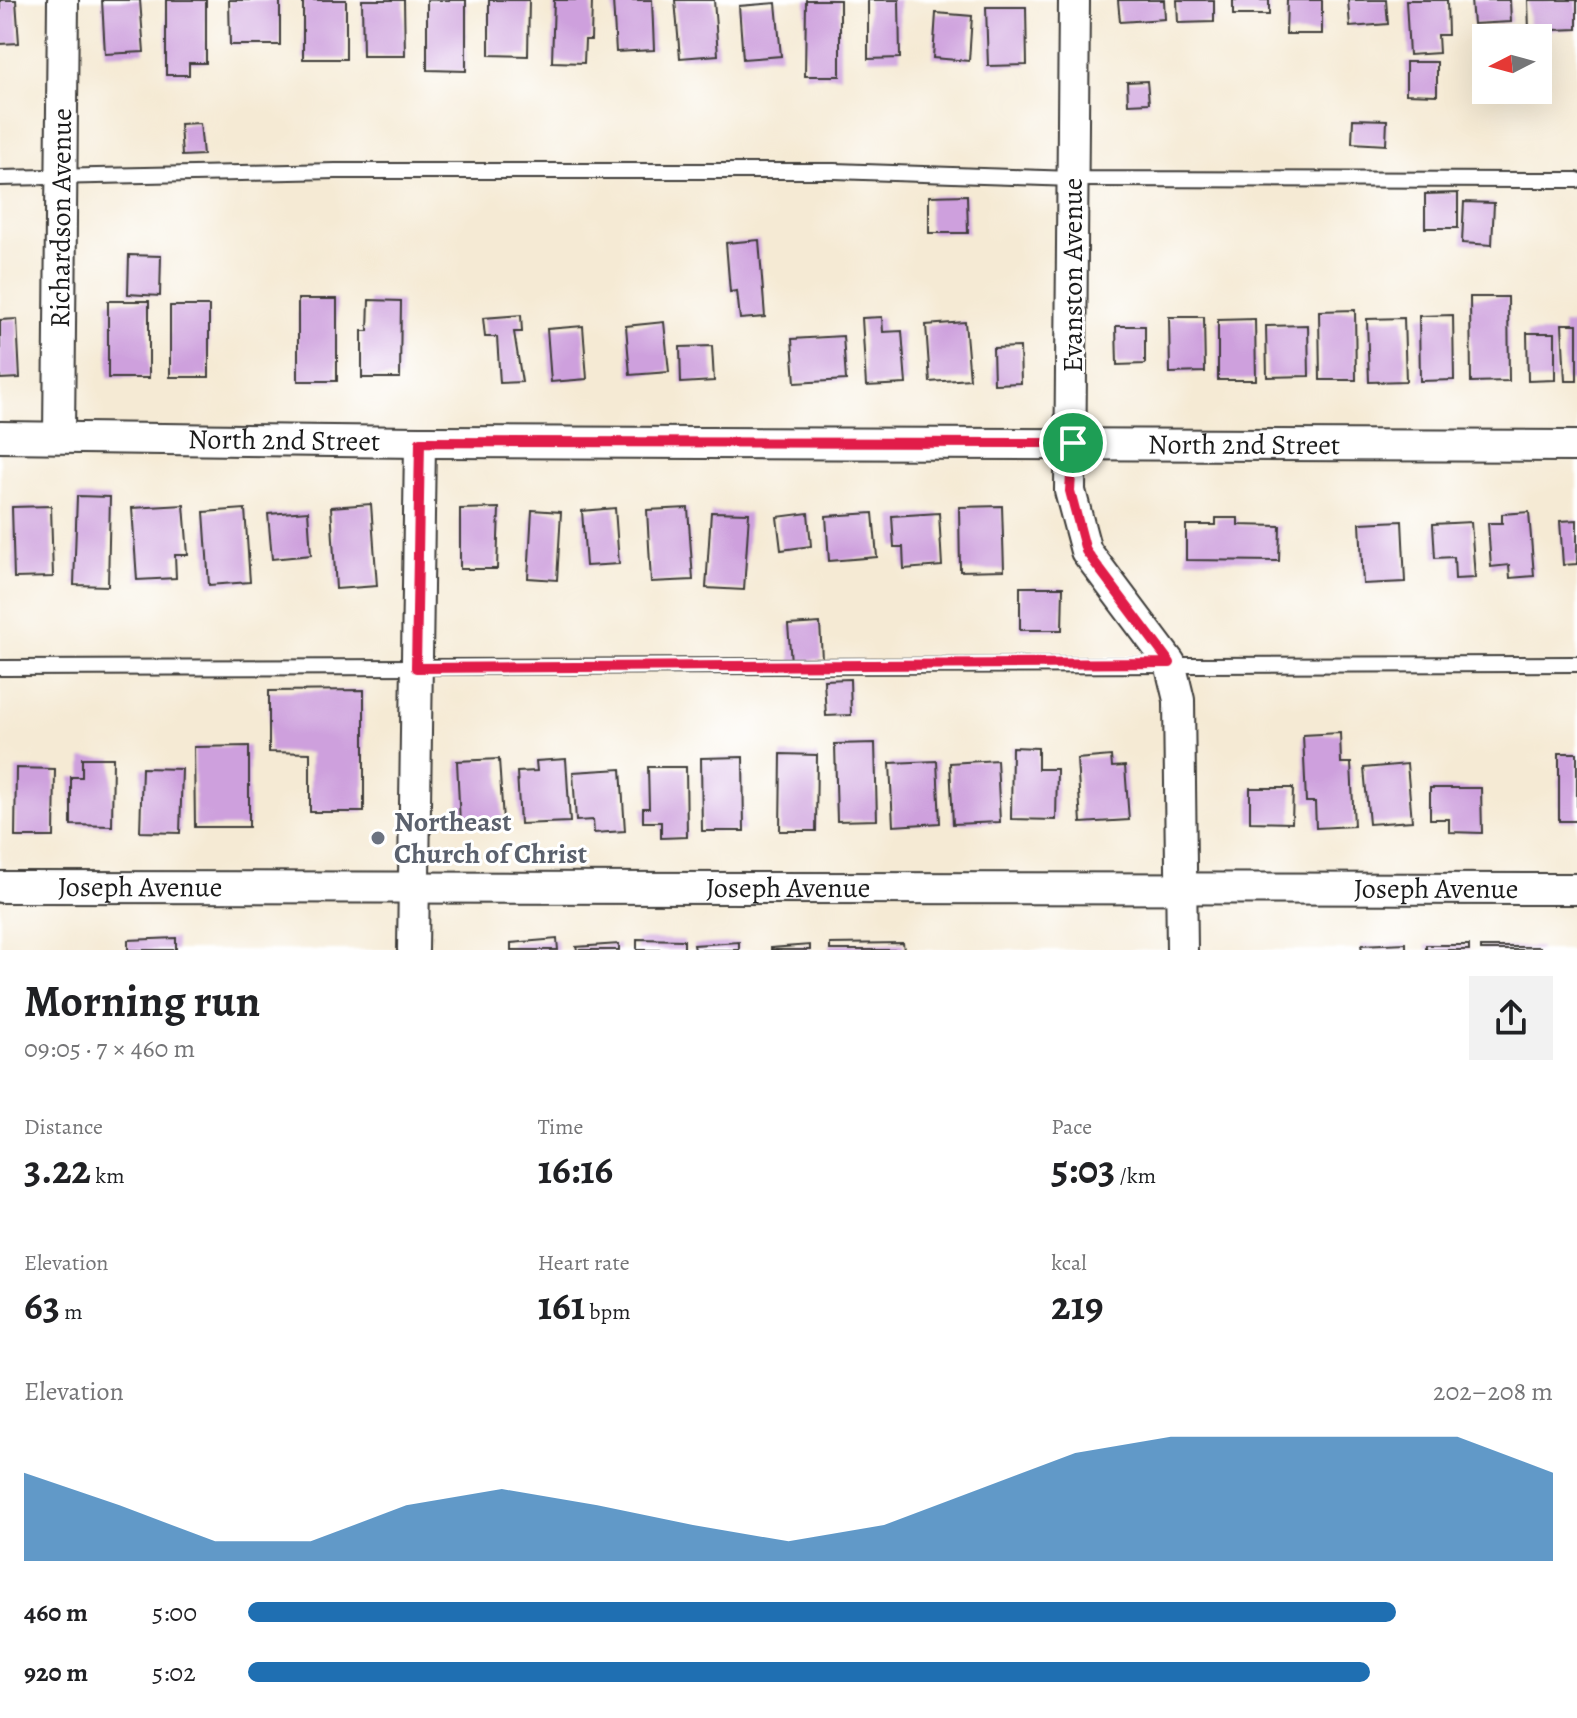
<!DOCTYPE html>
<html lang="en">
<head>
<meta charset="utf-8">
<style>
	body { margin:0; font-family:Alegreya,serif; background:#f2f2f2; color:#202124; height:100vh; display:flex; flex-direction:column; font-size:30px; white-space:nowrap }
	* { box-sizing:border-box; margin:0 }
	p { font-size:26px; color:#757577 }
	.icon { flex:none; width:44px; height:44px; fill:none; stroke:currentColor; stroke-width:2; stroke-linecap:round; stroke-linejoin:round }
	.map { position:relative; height:950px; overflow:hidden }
	.panel { display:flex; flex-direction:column; background:#fff; flex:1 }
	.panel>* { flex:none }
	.needle { width:52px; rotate:264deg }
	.buttons { position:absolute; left:1472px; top:24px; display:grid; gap:16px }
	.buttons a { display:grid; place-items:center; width:80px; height:80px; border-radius:0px; background:#fff; box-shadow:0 8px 32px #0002; font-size:40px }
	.pin { position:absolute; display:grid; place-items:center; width:68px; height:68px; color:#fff; margin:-34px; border:4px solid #fff; border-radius:50%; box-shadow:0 2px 8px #0007 }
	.round { display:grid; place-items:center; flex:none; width:84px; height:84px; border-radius:0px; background:#f2f2f2 }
	.headline { display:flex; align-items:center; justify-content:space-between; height:136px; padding:0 24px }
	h1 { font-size:44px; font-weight:700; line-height:60px }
	.figures { display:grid; grid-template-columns:repeat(3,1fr); gap:12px; height:136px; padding:8px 24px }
	.figures div { display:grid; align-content:center }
	.figures b { font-size:40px; font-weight:700 }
	.figures small { font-size:22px; font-weight:400 }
	.figures p { font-size:22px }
	.chart { height:224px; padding:16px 24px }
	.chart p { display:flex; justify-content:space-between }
	.chart svg { width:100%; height:144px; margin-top:8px; fill:#1f6fb2; opacity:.7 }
	ul { padding:0 24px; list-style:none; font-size:26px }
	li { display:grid; grid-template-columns:128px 96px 1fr; align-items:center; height:60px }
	li i { height:20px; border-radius:10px; background:#1f6fb2 }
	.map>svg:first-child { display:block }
</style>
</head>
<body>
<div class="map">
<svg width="1577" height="950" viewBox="0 0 1577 950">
	<rect width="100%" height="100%" fill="#fff"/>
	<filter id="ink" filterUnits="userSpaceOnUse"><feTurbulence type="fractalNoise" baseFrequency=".0125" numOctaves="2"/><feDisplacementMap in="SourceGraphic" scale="16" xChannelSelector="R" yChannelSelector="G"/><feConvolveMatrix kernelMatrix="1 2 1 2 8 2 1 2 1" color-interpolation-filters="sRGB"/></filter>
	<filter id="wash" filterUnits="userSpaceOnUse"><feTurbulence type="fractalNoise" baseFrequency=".006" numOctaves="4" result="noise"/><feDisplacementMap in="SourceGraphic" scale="32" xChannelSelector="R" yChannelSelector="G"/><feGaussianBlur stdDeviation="1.8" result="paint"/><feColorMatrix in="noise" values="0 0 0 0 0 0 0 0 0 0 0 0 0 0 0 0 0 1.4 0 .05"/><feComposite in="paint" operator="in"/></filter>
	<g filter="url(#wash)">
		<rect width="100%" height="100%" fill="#f5ead4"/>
		<g id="blocks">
			<g fill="#cea0dd">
				<polygon points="0,0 16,0 19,43 0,44"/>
				<polygon points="102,0 140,0 144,52 105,54"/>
				<polygon points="166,0 206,0 206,63 189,63 189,75 166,75"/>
				<polygon points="229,0 280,0 280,45 230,45"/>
				<rect x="303" y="0" width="43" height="59"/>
				<polygon points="362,0 404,0 405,56 363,56"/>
				<polygon points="427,0 466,0 466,71 427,70"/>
				<polygon points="489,0 529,0 528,56 489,55"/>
				<polygon points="554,0 592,0 591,40 585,40 584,63 552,62"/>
				<polygon points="613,0 652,0 654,50 616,52"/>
				<polygon points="675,0 714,0 718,55 680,58"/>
				<polygon points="806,0 840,0 840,76 805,76"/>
				<polygon points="868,0 899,0 900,58 868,59"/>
				<polygon points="1118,0 1164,0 1165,19 1120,22"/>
				<polygon points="1177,0 1214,0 1214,22 1178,23"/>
				<rect x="1233" y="0" width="36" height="15"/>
				<polygon points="1287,0 1322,0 1322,34 1286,34"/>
				<polygon points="1348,0 1386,0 1388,24 1350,27"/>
				<polygon points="1406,0 1447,0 1448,35 1438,35 1439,53 1409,55"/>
				<polygon points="1471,0 1510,0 1511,22 1473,24"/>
				<polygon points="1528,0 1577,0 1577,29 1529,31"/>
				<polygon points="776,3 781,56 743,59 739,6"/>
				<polygon points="986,7 1026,7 1027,65 988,66"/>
				<polygon points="936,13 972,16 969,61 933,58"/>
				<polygon points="1406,62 1437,62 1437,95 1406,94"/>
				<polygon points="1147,81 1149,103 1128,104 1127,82"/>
				<polygon points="1353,119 1387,120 1386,145 1352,143"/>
				<polygon points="200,123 203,155 182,156 180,124"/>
				<polygon points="1458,193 1458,228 1425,228 1425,194"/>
				<polygon points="967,195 968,233 929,233 929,196"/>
				<polygon points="1464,202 1494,203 1492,245 1462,243"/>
				<polygon points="759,240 765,317 740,319 737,291 730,292 726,243"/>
				<polygon points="129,255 161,256 160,296 128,294"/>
				<polygon points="1470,297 1508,297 1509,381 1471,382"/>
				<rect x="298" y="299" width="39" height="82"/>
				<polygon points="369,300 401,301 400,378 362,378 362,331 368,331"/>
				<rect x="108" y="301" width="41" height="77"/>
				<rect x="170" y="306" width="39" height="71"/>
				<polygon points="1355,310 1356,380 1320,380 1319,311"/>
				<polygon points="521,315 522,332 514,332 522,382 500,383 497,337 485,337 483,318"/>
				<polygon points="1453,315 1454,380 1420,381 1419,316"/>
				<polygon points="882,317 883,332 902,331 906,384 866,386 862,318"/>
				<polygon points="1169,317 1204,317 1205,372 1170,373"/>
				<polygon points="1404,318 1406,381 1369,382 1367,319"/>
				<polygon points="17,319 20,378 0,379 0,320"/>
				<polygon points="1255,319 1256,380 1218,380 1218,320"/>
				<polygon points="664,322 669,372 630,375 626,326"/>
				<polygon points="965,322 970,379 930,382 926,325"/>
				<polygon points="1562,324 1577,324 1577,381 1565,381"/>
				<polygon points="1308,325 1309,376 1267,377 1266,326"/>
				<polygon points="583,326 587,379 551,382 547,329"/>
				<polygon points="1116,326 1145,326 1145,364 1117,365"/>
				<polygon points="1527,333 1555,333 1555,380 1528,381"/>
				<polygon points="843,336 846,380 795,383 792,339"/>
				<polygon points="712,346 714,381 681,383 680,347"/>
				<polygon points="1020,347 1021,383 994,384 993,348"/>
				<polygon points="77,496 110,497 108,586 74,585"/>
				<polygon points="371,504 377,586 336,589 331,507"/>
				<polygon points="184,505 188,555 175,555 176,578 137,580 132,508"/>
				<polygon points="51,506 53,577 14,578 12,507"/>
				<polygon points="1002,506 1004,570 960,571 959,507"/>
				<polygon points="499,508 497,569 460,569 460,509"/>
				<polygon points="615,508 619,564 586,566 582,511"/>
				<polygon points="688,508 693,580 651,582 647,510"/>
				<polygon points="245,509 250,582 209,585 204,512"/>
				<polygon points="532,510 561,512 557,580 528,578"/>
				<polygon points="308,511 311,555 272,559 268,514"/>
				<polygon points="711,512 749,513 744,590 706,588"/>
				<polygon points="1529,512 1534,576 1510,578 1509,565 1491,567 1488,523 1502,523 1502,514"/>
				<polygon points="808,513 811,546 781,550 777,517"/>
				<polygon points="873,513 877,557 829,561 826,516"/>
				<polygon points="939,513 942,566 904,569 903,547 894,547 892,516"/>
				<polygon points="1216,518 1238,518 1238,525 1280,526 1279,561 1186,560 1186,525 1216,525"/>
				<polygon points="1577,520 1577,564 1563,565 1560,521"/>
				<polygon points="1402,521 1405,582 1363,584 1360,523"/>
				<polygon points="1471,522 1475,578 1455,579 1454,557 1435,558 1433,524"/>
				<polygon points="1020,587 1063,587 1062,630 1020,630"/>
				<polygon points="820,623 822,659 791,662 788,625"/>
				<polygon points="850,679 851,715 826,716 824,680"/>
				<polygon points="364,690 364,812 310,812 310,753 269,752 269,691"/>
				<polygon points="1340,733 1341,763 1351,763 1354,826 1316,828 1315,802 1306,802 1303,735"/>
				<polygon points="875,743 877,820 837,821 835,744"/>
				<polygon points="249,746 249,827 195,827 194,747"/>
				<polygon points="1012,747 1038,748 1038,769 1057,769 1056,820 1011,819"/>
				<rect x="1559" y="753" width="18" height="68"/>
				<polygon points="781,754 817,755 816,831 780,831"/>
				<polygon points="1111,756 1112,767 1125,766 1129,820 1081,823 1077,759"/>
				<polygon points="743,757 744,831 702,831 701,758"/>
				<polygon points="82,758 113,758 112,826 71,825 71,777 82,777"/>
				<polygon points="499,759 503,821 460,824 457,761"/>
				<polygon points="566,759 570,822 520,824 517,772 537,771 536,761"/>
				<polygon points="997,760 1000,822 953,824 950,763"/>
				<polygon points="937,761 940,823 893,826 890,763"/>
				<polygon points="1407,764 1412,821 1369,824 1364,768"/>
				<polygon points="648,767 686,767 687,837 661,838 661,822 643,822 643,808 649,808"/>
				<polygon points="16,768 55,769 54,837 15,837"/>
				<polygon points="142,768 182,769 180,833 140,832"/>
				<polygon points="621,769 625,831 594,833 593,820 576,821 573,772"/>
				<polygon points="1250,788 1293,788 1292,823 1250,822"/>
				<polygon points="1430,788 1481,788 1482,833 1449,832 1449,819 1430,819"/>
				<polygon points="176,938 176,950 128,950 128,940"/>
				<polygon points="557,939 558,950 511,950 511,943"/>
				<polygon points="637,939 684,940 684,950 637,950"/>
				<polygon points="739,942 739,950 695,950 694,945"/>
				<polygon points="903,943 904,950 830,950 830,944"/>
				<polygon points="1406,943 1406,950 1362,950 1361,945"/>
				<polygon points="619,944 619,950 577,950 576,947"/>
				<polygon points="810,945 810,950 771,950 771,948"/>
				<rect x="1426" y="945" width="43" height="5"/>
				<rect x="1481" y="947" width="59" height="3"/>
			</g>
		</g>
	</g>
	<g filter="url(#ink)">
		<use href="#blocks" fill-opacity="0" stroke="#3d3b38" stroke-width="2"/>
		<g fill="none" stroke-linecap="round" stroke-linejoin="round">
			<defs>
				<g id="lane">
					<polyline points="0,178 336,171 834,171 1073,179 1577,180"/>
					<polyline points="0,668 1577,664"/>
				</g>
				<g id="street">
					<polyline points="1074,0 1070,491 1086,551 1170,663 1179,700 1182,950"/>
					<path id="s1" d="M59,436L63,0"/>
					<path id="s2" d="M0,437L420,442L1577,446"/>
					<path id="s3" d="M0,887L1577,889"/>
					<polyline points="413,950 420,442"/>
				</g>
			</defs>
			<use href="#lane" stroke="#3d3b38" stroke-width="18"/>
			<use href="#street" stroke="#3d3b38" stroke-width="34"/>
			<use href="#lane" stroke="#fff" stroke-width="14"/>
			<use href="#street" stroke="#fff" stroke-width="30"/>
		</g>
	</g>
	<g fill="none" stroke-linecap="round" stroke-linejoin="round" filter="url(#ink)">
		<defs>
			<polygon id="route" points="420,442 1073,443 1070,491 1086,551 1170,663 416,668"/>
		</defs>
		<use href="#route" stroke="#fff" stroke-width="16"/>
		<use href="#route" stroke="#e11d48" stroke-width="10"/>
	</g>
	<circle fill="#6b7280" stroke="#fff" stroke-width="3" cx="378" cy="838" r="8"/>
	<g text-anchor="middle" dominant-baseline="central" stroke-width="6" stroke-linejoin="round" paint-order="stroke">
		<g font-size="28" fill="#1c1c1c" stroke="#fff">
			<text stroke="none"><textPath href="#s1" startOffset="218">Richardson Avenue</textPath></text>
			<text transform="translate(1073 275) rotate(-90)">Evanston Avenue</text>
			<text stroke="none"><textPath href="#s2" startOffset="284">North 2nd Street</textPath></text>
			<text stroke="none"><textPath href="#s2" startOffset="1244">North 2nd Street</textPath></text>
			<text stroke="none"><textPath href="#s3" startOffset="140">Joseph Avenue</textPath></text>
			<text stroke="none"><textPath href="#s3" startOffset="788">Joseph Avenue</textPath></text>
			<text stroke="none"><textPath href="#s3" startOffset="1436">Joseph Avenue</textPath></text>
		</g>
		<g font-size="28" font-weight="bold" fill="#5b616d" stroke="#fff" text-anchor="start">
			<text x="394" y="822">Northeast<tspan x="394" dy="32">Church of Christ</tspan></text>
		</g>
	</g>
</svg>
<div class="buttons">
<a><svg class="needle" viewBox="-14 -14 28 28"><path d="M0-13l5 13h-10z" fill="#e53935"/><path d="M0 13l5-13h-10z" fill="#757577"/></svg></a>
</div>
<div class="pin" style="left:1073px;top:443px;background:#1e9e55"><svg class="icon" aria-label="arrive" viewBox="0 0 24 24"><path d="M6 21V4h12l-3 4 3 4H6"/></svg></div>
</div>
<section class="panel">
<div class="headline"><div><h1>Morning run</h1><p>09:05 · 7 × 460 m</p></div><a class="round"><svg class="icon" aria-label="share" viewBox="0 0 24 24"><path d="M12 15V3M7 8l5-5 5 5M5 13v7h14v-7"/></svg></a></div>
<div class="figures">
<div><p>Distance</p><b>3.22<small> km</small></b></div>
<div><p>Time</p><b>16:16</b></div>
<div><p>Pace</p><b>5:03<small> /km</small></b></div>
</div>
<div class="figures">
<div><p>Elevation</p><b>63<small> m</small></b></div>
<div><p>Heart rate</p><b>161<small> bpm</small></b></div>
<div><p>kcal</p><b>219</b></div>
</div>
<div class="chart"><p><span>Elevation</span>202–208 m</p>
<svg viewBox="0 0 160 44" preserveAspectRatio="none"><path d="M0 44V17L10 27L20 38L30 38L40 27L50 22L60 27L70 33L80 38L90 33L100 22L110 11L120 6L130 6L140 6L150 6L160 17V44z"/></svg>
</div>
<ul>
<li><b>460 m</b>5:00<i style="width:88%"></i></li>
<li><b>920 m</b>5:02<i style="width:86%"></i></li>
</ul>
</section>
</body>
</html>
